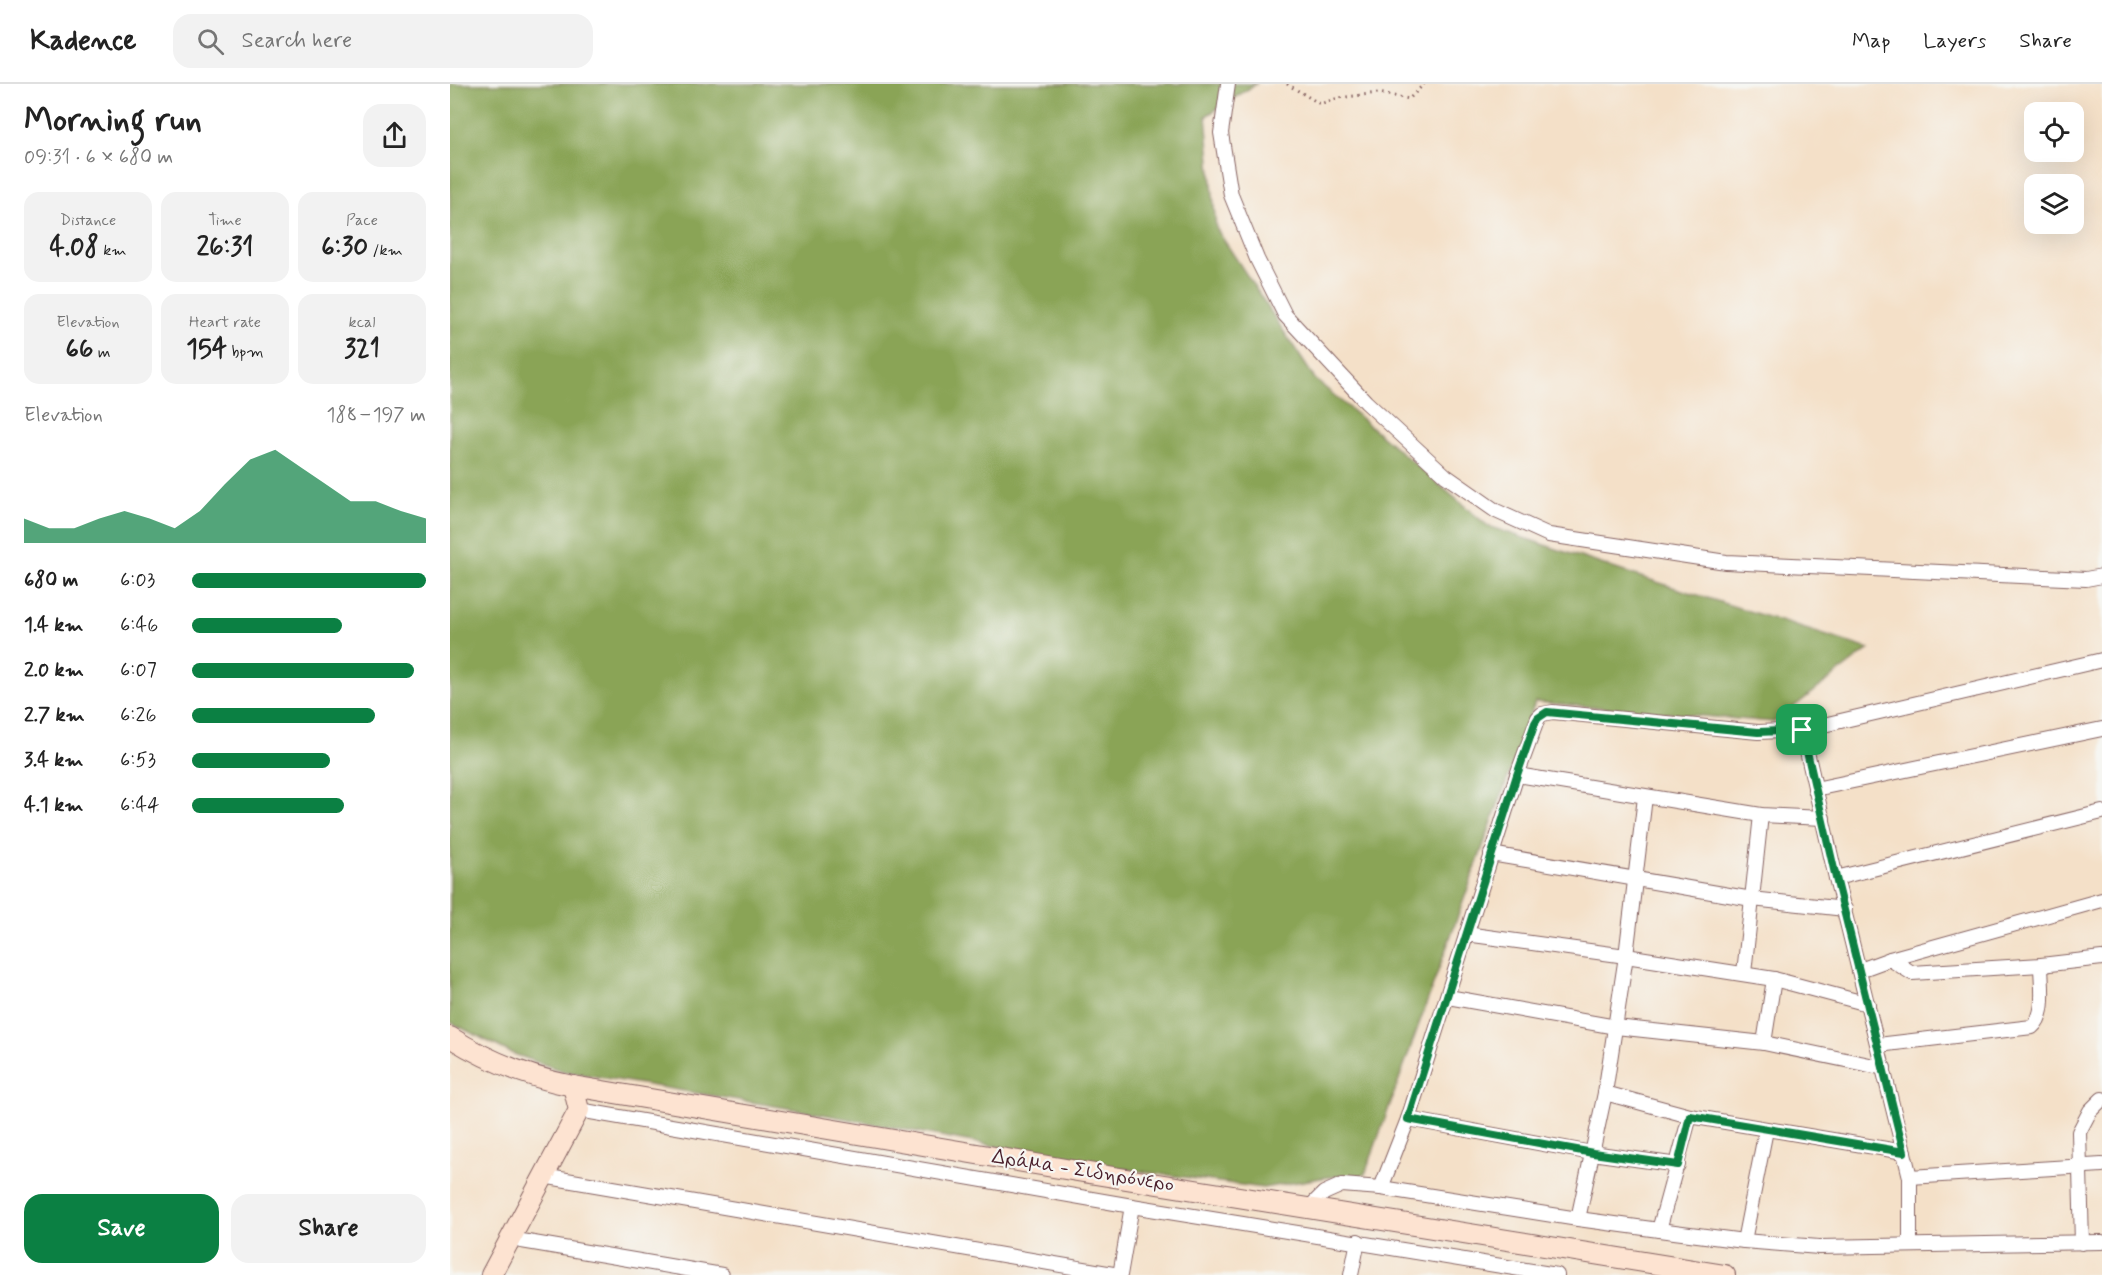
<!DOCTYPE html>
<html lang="en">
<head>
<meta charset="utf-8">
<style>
	body { margin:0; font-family:Mynerve,sans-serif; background:#f2f2f2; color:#222; height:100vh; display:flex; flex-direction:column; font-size:22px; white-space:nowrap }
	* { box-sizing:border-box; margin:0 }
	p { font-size:20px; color:#767676 }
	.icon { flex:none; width:33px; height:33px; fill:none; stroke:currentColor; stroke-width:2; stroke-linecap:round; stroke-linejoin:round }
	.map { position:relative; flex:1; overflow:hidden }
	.side { display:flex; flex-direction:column; background:#fff; width:450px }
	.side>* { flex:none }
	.tools { position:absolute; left:1574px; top:18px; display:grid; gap:12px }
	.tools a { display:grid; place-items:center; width:60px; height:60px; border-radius:12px; background:#fff; box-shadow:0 6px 24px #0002; font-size:30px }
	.pin { position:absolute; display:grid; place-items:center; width:51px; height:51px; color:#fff; margin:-26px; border-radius:12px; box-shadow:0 3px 9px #0006 }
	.round { display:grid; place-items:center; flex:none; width:63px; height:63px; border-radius:18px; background:#f2f2f2 }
	.overview { display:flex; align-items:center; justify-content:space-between; height:102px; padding:0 24px }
	h1 { font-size:33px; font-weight:800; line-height:45px }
	.stats { display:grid; grid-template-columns:repeat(3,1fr); gap:9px; height:102px; padding:6px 24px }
	.stats div { display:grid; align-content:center; border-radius:15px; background:#f2f2f2; text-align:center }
	.stats b { font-size:26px; font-weight:800 }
	.stats small { font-size:16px; font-weight:400 }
	.stats p { font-size:16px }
	.chart { height:168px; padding:12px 24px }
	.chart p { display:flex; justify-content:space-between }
	.chart svg { width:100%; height:108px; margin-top:6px; fill:#0b8043; opacity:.7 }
	.cta { display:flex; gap:12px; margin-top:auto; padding:12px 24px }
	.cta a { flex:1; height:69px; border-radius:18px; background:#0b8043; color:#fff; font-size:24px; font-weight:800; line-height:69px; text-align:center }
	.cta a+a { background:#f2f2f2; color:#222 }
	ul { padding:0 24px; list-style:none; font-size:20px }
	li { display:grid; grid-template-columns:96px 72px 1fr; align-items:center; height:45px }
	li i { height:15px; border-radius:8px; background:#0b8043 }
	header { display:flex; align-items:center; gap:36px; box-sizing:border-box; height:84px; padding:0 30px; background:#fff; border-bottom:2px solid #e0e0e0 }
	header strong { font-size:28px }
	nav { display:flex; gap:33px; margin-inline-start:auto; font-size:21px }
	.search { width:420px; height:54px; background:#f2f2f2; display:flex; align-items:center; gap:15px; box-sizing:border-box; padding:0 21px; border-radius:18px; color:#767676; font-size:22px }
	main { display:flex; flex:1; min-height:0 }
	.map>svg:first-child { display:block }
</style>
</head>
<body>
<header>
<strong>Kadence</strong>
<div class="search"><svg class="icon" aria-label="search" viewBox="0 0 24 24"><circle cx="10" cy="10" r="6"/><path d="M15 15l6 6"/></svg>Search here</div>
<nav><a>Map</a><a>Layers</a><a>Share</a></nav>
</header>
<main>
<section class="side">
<div class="overview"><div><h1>Morning run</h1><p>09:31 · 6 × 680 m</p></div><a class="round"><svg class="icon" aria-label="share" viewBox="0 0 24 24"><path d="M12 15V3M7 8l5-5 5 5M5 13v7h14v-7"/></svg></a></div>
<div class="stats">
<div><p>Distance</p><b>4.08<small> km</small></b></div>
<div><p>Time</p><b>26:31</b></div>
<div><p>Pace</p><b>6:30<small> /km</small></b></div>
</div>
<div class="stats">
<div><p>Elevation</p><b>66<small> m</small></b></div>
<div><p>Heart rate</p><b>154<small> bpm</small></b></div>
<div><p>kcal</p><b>321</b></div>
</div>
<div class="chart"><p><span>Elevation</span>188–197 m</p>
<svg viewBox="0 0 160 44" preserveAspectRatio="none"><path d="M0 44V34L10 38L20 38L30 34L40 31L50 34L60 38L70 31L80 20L90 10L100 6L110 13L120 20L130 27L140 27L150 31L160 34V44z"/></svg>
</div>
<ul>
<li><b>680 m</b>6:03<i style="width:100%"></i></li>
<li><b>1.4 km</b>6:46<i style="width:64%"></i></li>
<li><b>2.0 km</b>6:07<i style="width:95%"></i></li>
<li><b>2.7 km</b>6:26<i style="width:78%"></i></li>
<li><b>3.4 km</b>6:53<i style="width:59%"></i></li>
<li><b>4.1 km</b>6:44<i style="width:65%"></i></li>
</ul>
<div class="cta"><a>Save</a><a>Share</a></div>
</section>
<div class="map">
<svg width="1652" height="1191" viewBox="0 0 1652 1191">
	<rect width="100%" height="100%" fill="#f6f6f2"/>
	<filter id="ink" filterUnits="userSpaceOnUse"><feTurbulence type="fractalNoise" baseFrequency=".0167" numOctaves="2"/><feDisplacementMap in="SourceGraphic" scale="12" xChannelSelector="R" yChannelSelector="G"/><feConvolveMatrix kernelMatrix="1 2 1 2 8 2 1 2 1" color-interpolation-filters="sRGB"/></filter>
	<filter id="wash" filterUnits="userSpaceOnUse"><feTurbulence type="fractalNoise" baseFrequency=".008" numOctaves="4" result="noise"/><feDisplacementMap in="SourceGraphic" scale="24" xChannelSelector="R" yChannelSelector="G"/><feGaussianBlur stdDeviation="1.35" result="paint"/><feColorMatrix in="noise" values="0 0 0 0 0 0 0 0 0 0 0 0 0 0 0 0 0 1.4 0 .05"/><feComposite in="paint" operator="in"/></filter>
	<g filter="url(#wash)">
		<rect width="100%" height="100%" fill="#f4e0c8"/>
		<polygon fill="#8aa456" stroke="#6a6240" stroke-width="1.5" points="0,0 806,0 756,32 766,144 865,295 1038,442 1175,488 1419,565 1324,638 1085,618 915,1090 908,1093 889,1092 871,1094 813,1104 652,1082 355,1027 113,987 61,969 0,938"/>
	</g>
	<g filter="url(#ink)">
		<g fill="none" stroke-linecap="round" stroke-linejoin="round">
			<defs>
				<g id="street">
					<polyline points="778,0 771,49 781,111 807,175 835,231 916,318 996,392 1046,427 1099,451 1276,478 1636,495 1652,492"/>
					<polyline points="1352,646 1386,794 1460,1093 1460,1160"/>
					<polyline points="1067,691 1311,731 1373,734"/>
					<polyline points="1365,705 1652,645"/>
					<polyline points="1041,770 1302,815 1395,825"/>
					<polyline points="1386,794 1652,728"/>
					<polyline points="1016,850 1176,872 1324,895 1418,920"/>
					<polyline points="1440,875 1462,889 1591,881 1652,874"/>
					<polyline points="1410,886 1440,875 1652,816"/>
					<polyline points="1294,889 1311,731"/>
					<polyline points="998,913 1166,943 1314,959 1434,984"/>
					<polyline points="1314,959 1324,895"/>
					<path d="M1428,961L1582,943C1597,931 1591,899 1591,881"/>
					<polyline points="1155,1009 1176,872 1195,713"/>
					<polyline points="129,1026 682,1122 1107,1191"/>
					<polyline points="958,1035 1142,1069 1228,1081"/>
					<polyline points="93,1092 669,1191"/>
					<polyline points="1460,1093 1652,1081"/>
					<polyline points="931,1104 958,1035 1067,691 1088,634 1092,630 1103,628 1308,648 1352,646 1652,576"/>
					<polyline points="860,1123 874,1109 892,1101 931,1104 1128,1135 1209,1146 1294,1157 1369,1163 1652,1158"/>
					<polyline points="1128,1135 1155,1009 1240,1032 1454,1068"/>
					<polyline points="1209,1146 1240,1032"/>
					<polyline points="60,1155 272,1191"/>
					<polyline points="1294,1157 1316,1046"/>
					<polyline points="1632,1159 1629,1048 1640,1027 1652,1015"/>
					<polyline points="670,1191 682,1122"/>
					<polyline points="901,1191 908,1157"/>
				</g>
				<g id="secondary">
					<path d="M0,953C38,977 78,993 123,1002L645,1090L1275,1191"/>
					<polyline points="41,1191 129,1026 123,1002"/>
				</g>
			</defs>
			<use href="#street" stroke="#866362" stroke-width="16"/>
			<use href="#secondary" stroke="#866362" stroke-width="22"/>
			<polyline stroke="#866362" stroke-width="3" stroke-dasharray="1.5 4.5" stroke-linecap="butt" points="837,0 870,20 888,14 928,9 959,15 974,0"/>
			<use href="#street" stroke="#fff" stroke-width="14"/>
			<use href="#secondary" stroke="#fde3d1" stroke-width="20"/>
		</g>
	</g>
	<g fill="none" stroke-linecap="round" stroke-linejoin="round" filter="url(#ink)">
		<defs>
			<polygon id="route" points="1097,628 1308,648 1352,646 1386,794 1454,1068 1240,1032 1228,1081 1143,1069 958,1035 1067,691 1085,639 1088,634"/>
		</defs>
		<use href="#route" stroke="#fff" stroke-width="12"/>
		<use href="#route" stroke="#0b8043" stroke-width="8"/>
	</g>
	<g text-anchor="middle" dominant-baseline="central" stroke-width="4.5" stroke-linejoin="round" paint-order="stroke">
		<g font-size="20" fill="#4a1f2b" stroke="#f6f6f2">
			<text transform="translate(633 1087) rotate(9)">Δράμα - Σιδηρόνερο</text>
		</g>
	</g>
</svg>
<div class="tools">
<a><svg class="icon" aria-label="locate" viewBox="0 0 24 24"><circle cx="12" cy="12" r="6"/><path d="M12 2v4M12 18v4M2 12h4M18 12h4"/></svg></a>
<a><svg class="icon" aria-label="layers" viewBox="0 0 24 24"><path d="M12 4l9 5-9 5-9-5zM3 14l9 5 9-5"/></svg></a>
</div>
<div class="pin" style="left:1352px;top:646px;background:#1e9e55"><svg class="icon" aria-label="arrive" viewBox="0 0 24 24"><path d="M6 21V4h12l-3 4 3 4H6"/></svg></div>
</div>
</main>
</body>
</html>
